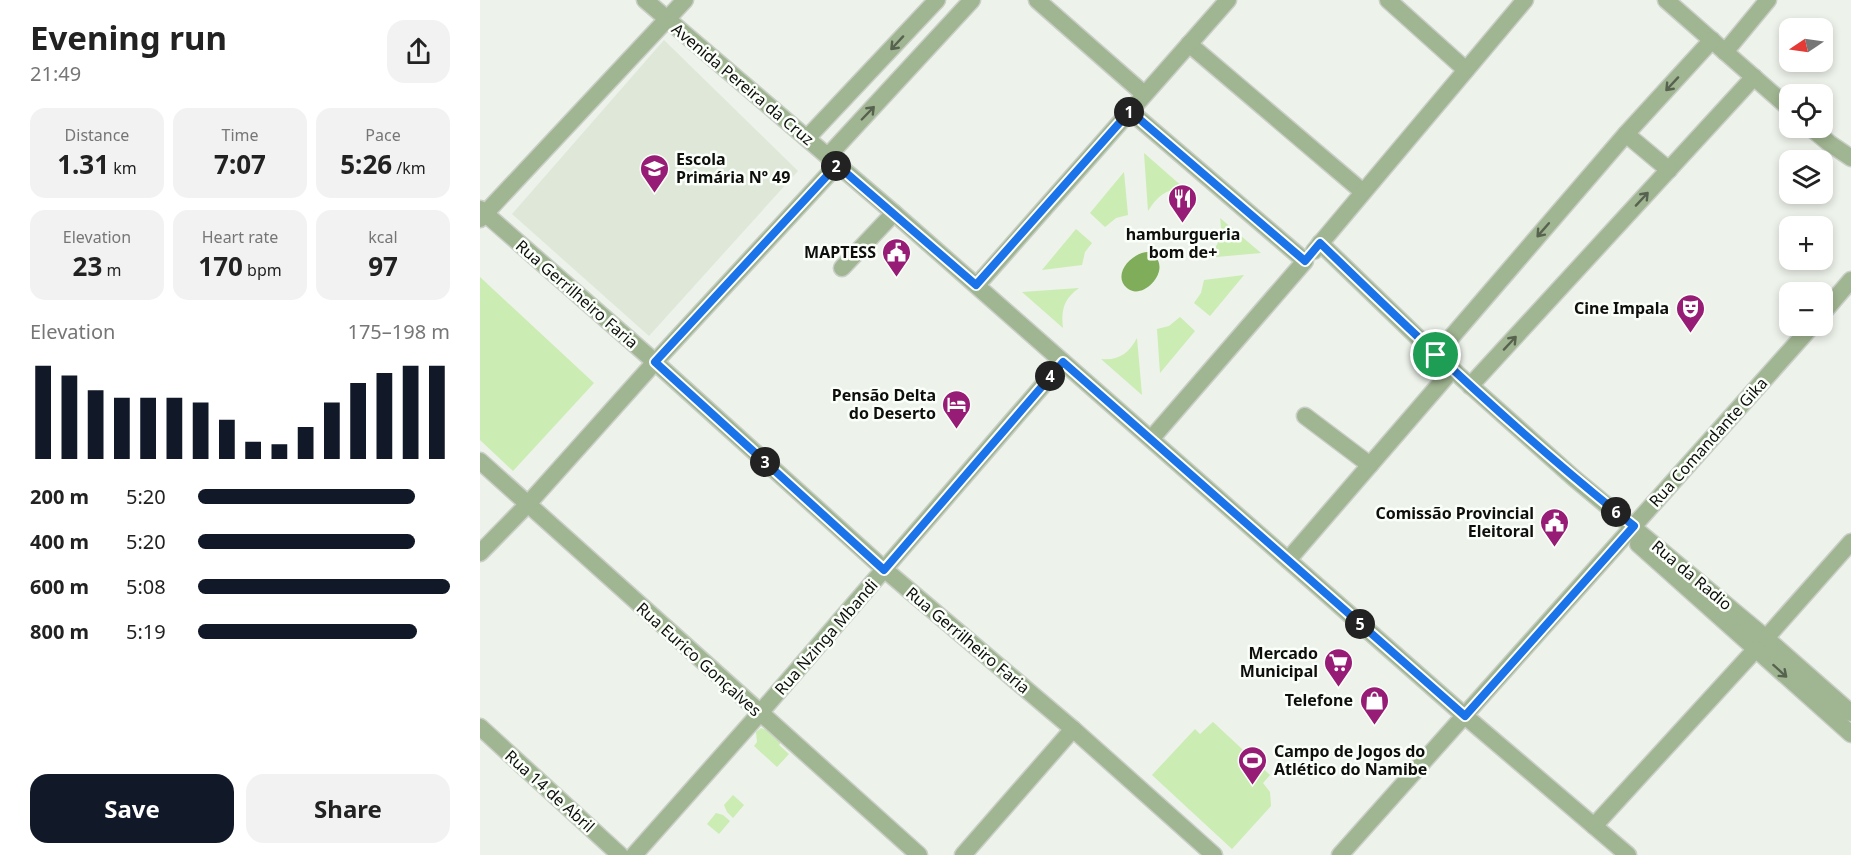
<!DOCTYPE html>
<html lang="en">
<head>
<meta charset="utf-8">
<style>
	body { margin:0; font-family:"Noto Sans",sans-serif; background:#f2f2f2; color:#222; height:100vh; display:flex; flex-direction:column; font-size:22px; white-space:nowrap }
	* { box-sizing:border-box; margin:0 }
	p { font-size:20px; color:#767676 }
	.icon { flex:none; width:33px; height:33px; fill:none; stroke:currentColor; stroke-width:2; stroke-linecap:round; stroke-linejoin:round }
	.map { position:relative; flex:1; overflow:hidden }
	.side { display:flex; flex-direction:column; background:#fff; width:480px }
	.side>* { flex:none }
	.needle { width:39px; rotate:257deg }
	.fabs { position:absolute; left:1299px; top:18px; display:grid; gap:12px }
	.fabs a { display:grid; place-items:center; width:54px; height:54px; border-radius:12px; background:#fff; box-shadow:0 3px 9px #0003; font-size:30px }
	.pin { position:absolute; display:grid; place-items:center; width:51px; height:51px; color:#fff; margin:-26px; border:3px solid #fff; border-radius:50%; box-shadow:0 2px 6px #0007 }
	.km { position:absolute; width:30px; height:30px; margin:-15px; border-radius:50%; background:#222; color:#fff; font-size:16px; line-height:30px; text-align:center }
	.round { display:grid; place-items:center; flex:none; width:63px; height:63px; border-radius:18px; background:#f2f2f2 }
	.headline { display:flex; align-items:center; justify-content:space-between; height:102px; padding:0 30px }
	h1 { font-size:33px; font-weight:700; line-height:45px }
	.figures { display:grid; grid-template-columns:repeat(3,1fr); gap:9px; height:102px; padding:6px 30px }
	.figures div { display:grid; align-content:center; border-radius:15px; background:#f2f2f2; text-align:center }
	.figures b { font-size:26px; font-weight:700 }
	.figures small { font-size:16px; font-weight:400 }
	.figures p { font-size:16px }
	.chart { height:168px; padding:12px 30px }
	.chart p { display:flex; justify-content:space-between }
	.chart svg { width:100%; height:108px; margin-top:6px; stroke:#111827; stroke-width:6 }
	.cta { display:flex; gap:12px; margin-top:auto; padding:12px 30px }
	.cta a { flex:1; height:69px; border-radius:18px; background:#111827; color:#fff; font-size:24px; font-weight:700; line-height:69px; text-align:center }
	.cta a+a { background:#f2f2f2; color:#222 }
	ul { padding:0 30px; list-style:none; font-size:20px }
	li { display:grid; grid-template-columns:96px 72px 1fr; align-items:center; height:45px }
	li i { height:15px; border-radius:8px; background:#111827 }
	main { display:flex; flex:1; min-height:0 }
	.map>svg:first-child { display:block }
</style>
</head>
<body>
<main>
<section class="side">
<div class="headline"><div><h1>Evening run</h1><p>21:49</p></div><a class="round"><svg class="icon" aria-label="share" viewBox="0 0 24 24"><path d="M12 15V3M7 8l5-5 5 5M5 13v7h14v-7"/></svg></a></div>
<div class="figures">
<div><p>Distance</p><b>1.31<small> km</small></b></div>
<div><p>Time</p><b>7:07</b></div>
<div><p>Pace</p><b>5:26<small> /km</small></b></div>
</div>
<div class="figures">
<div><p>Elevation</p><b>23<small> m</small></b></div>
<div><p>Heart rate</p><b>170<small> bpm</small></b></div>
<div><p>kcal</p><b>97</b></div>
</div>
<div class="chart"><p><span>Elevation</span>175–198 m</p>
<svg viewBox="0 0 160 44" preserveAspectRatio="none"><path d="M5 44V6M15 44V10M25 44V16M35 44V19M45 44V19M55 44V19M65 44V21M75 44V28M85 44V37M95 44V38M105 44V31M115 44V21M125 44V13M135 44V9M145 44V6M155 44V6"/></svg>
</div>
<ul>
<li><b>200 m</b>5:20<i style="width:86%"></i></li>
<li><b>400 m</b>5:20<i style="width:86%"></i></li>
<li><b>600 m</b>5:08<i style="width:100%"></i></li>
<li><b>800 m</b>5:19<i style="width:87%"></i></li>
</ul>
<div class="cta"><a>Save</a><a>Share</a></div>
</section>
<div class="map">
<svg width="1371" height="855" viewBox="0 0 1371 855">
	<rect width="100%" height="100%" fill="#edf2ea"/>
	<polygon fill="#dfe7d9" points="184,40 318,171 169,336 32,214"/>
	<g fill="#cbecb3">
		<path d="M664,153L705,189C687,188 678,195 668,211Z"/>
		<polygon points="644,172 648,215 636,218 625,227 610,213"/>
		<path d="M740,218L781,253L725,258C739,247 743,236 740,218Z"/>
		<polygon points="596,229 612,243 605,252 602,265 562,270"/>
		<polygon points="764,275 730,316 714,303 721,293 724,280"/>
		<polygon points="0,277 114,383 33,471 0,440"/>
		<path d="M599,288C584,299 581,309 583,328L542,292Z"/>
		<polygon points="700,317 715,331 680,373 677,329 689,326"/>
		<path d="M657,338L662,395L621,359C639,361 649,353 657,338Z"/>
		<polygon points="733,722 790,775 783,783 790,792 791,806 752,849 672,775 715,729 720,734"/>
		<polygon points="281,728 287,730 301,742 299,745 309,754 297,767 274,746 277,742 276,732"/>
		<polygon points="253,795 264,805 253,818 247,812 244,805"/>
		<polygon points="236,813 243,815 250,821 239,834 227,824"/>
	</g>
	<path fill="#7fad59" d="M668,252C697,264 664,303 647,288C631,274 653,252 668,252Z"/>
	<g fill="none" stroke-linecap="round" stroke-linejoin="round">
		<defs>
			<g id="minor">
				<polyline points="165,0 414,213 985,716 1148,855"/>
				<polyline points="557,0 664,94"/>
				<polyline points="908,0 986,70"/>
				<polyline points="1186,0 1310,109"/>
				<polyline points="709,44 883,192"/>
				<polyline points="1245,52 1288,0"/>
				<polyline points="650,111 825,261 671,439"/>
				<polyline points="1331,128 1349,143 1371,158"/>
				<polyline points="1146,134 1189,170"/>
				<polyline points="328,137 457,0"/>
				<polyline points="348,156 492,0"/>
				<polyline points="0,209 175,362 404,569 593,729 734,855"/>
				<polyline points="0,219 205,0"/>
				<polyline points="840,243 956,355 1095,479 1286,638 1371,713"/>
				<polyline points="834,251 1045,0"/>
				<polyline points="362,268 414,213"/>
				<polyline points="497,285 748,0"/>
				<polyline points="1342,314 1371,280"/>
				<polyline points="956,355 1146,134 1232,40"/>
				<polyline points="990,386 1274,77"/>
				<polyline points="825,416 890,465 972,370"/>
				<polyline points="0,461 439,855"/>
				<polyline points="1158,544 1371,734"/>
				<polyline points="0,553 47,505 175,362 357,165"/>
				<polyline points="808,560 890,465"/>
				<polyline points="1286,638 1371,542"/>
				<polyline points="0,727 140,855"/>
				<polyline points="1114,826 1276,649"/>
				<polyline points="154,855 280,713 583,362"/>
				<polyline points="483,855 593,729"/>
				<polyline points="860,855 1332,326"/>
			</g>
		</defs>
		<use href="#minor" stroke="#c9cec7" stroke-width="19"/>
		<use href="#minor" stroke="#a0b591" stroke-width="16"/>
	</g>
	<defs><path id="oneway-shaft" d="M-6 0H5M1.5-3L5.5 0L1.5 3" fill="none" stroke-width="1.6" stroke-linecap="round" stroke-linejoin="round" transform="scale(1.5)"/></defs>
	<g stroke="#57624f">
		<use href="#oneway-shaft" transform="translate(417 43) rotate(133)"/>
		<use href="#oneway-shaft" transform="translate(1192 84) rotate(133)"/>
		<use href="#oneway-shaft" transform="translate(388 113) rotate(-46)"/>
		<use href="#oneway-shaft" transform="translate(1162 199) rotate(-47)"/>
		<use href="#oneway-shaft" transform="translate(1063 230) rotate(131)"/>
		<use href="#oneway-shaft" transform="translate(1030 343) rotate(-47)"/>
		<use href="#oneway-shaft" transform="translate(1300 671) rotate(42)"/>
	</g>
	<g fill="none" stroke-linecap="round" stroke-linejoin="round">
		<defs>
			<path id="route" d="M650,111L825,261L840,243C941,341 1043,438 1154,526L985,716L583,362L404,570L175,362L357,165L496,285Z"/>
		</defs>
		<use href="#route" stroke="#fff" stroke-width="12"/>
		<use href="#route" stroke="#1a73e8" stroke-width="8"/>
	</g>
	<defs>
		<symbol id="school-pin" viewBox="-11 -11 22 30"><path d="M0 17L-7.5 6A9.5 9.5 0 1 1 7.5 6Z" fill="#971c75" stroke="#fbfff9"/><path d="M0-5L7-2L0 1L-7-2ZM-4 1L0 2.5L4 1V4Q0 6-4 4Z" fill="#fff"/></symbol>
		<symbol id="restaurant-pin" viewBox="-11 -11 22 30"><path d="M0 17L-7.5 6A9.5 9.5 0 1 1 7.5 6Z" fill="#971c75" stroke="#fbfff9"/><path d="M-5-6h1v4h1v-4h1v4h1v-4h1v5L-1.5 .5V6h-2V.5L-5-1ZM5-6V6H3V1.5H1.5Q1.5-4 5-6Z" fill="#fff"/></symbol>
		<symbol id="civic-pin" viewBox="-11 -11 22 30"><path d="M0 17L-7.5 6A9.5 9.5 0 1 1 7.5 6Z" fill="#971c75" stroke="#fbfff9"/><path d="M-.6-6.5H3V-4.5H.6V-3L4-1V1h2V6H-6V1h2V-1L-.6-3ZM-1.2 2.5V6h2.4V2.5Z" fill="#fff"/></symbol>
		<symbol id="theatre-pin" viewBox="-11 -11 22 30"><path d="M0 17L-7.5 6A9.5 9.5 0 1 1 7.5 6Z" fill="#971c75" stroke="#fbfff9"/><path d="M-5-5.5Q0-4 5-5.5V0Q5 5 0 6Q-5 5-5 0ZM-3.3-2.5H-1v1.5H-3.3ZM1-2.5H3.3v1.5H1ZM-2.8 1Q0 5.5 2.8 1Z" fill="#fff"/></symbol>
		<symbol id="hotel-pin" viewBox="-11 -11 22 30"><path d="M0 17L-7.5 6A9.5 9.5 0 1 1 7.5 6Z" fill="#971c75" stroke="#fbfff9"/><path d="M-6-4.5h1.5V1H6V5H4.5V3h-9V5H-6ZM-4 0a1.8 1.8 0 1 1 3.6 0ZM.5 0V-2.5h3Q6-2.5 6 0Z" fill="#fff"/></symbol>
		<symbol id="supermarket-pin" viewBox="-11 -11 22 30"><path d="M0 17L-7.5 6A9.5 9.5 0 1 1 7.5 6Z" fill="#971c75" stroke="#fbfff9"/><path d="M-6-5.5h2.5l.6 2H6L4.5 2H-2.5L-4.4-4H-6ZM-1.5 3.2a1.3 1.3 0 1 0 .1 0ZM3 3.2a1.3 1.3 0 1 0 .1 0Z" fill="#fff"/></symbol>
		<symbol id="shop-pin" viewBox="-11 -11 22 30"><path d="M0 17L-7.5 6A9.5 9.5 0 1 1 7.5 6Z" fill="#971c75" stroke="#fbfff9"/><path d="M-5-2.5h2.3a2.7 3.5 0 0 1 5.4 0H5L5.5 6h-11ZM-1.5-2.5h3a1.5 2.3 0 0 0-3 0Z" fill="#fff"/></symbol>
		<symbol id="stadium-pin" viewBox="-11 -11 22 30"><path d="M0 17L-7.5 6A9.5 9.5 0 1 1 7.5 6Z" fill="#971c75" stroke="#fbfff9"/><path d="M0-5a6.5 5 0 1 0 0 10a6.5 5 0 1 0 0-10ZM-3.5-1.8h7v3.6h-7Z" fill="#fff"/></symbol>
	</defs>
	<g fill-rule="evenodd">
		<use href="#school-pin" x="158" y="152" width="33" height="45"/>
		<use href="#restaurant-pin" x="686" y="182" width="33" height="45"/>
		<use href="#civic-pin" x="400" y="236" width="33" height="45"/>
		<use href="#theatre-pin" x="1194" y="292" width="33" height="45"/>
		<use href="#hotel-pin" x="460" y="388" width="33" height="45"/>
		<use href="#civic-pin" x="1058" y="506" width="33" height="45"/>
		<use href="#supermarket-pin" x="842" y="646" width="33" height="45"/>
		<use href="#shop-pin" x="878" y="684" width="33" height="45"/>
		<use href="#stadium-pin" x="756" y="744" width="33" height="45"/>
	</g>
	<g text-anchor="middle" dominant-baseline="central" stroke-width="5" stroke-linejoin="round" paint-order="stroke">
		<g font-size="16" fill="#0e0f0d" stroke="#fbfff9">
			<text transform="translate(263 84) rotate(40)">Avenida Pereira da Cruz</text>
			<text transform="translate(97 294) rotate(41)">Rua Gerrilheiro Faria</text>
			<text transform="translate(1228 442) rotate(-48)">Rua Comandante Gika</text>
			<text transform="translate(1212 575) rotate(40)">Rua da Radio</text>
			<text transform="translate(346 637) rotate(-49)">Rua Nzinga Mbandi</text>
			<text transform="translate(488 640) rotate(40)">Rua Gerrilheiro Faria</text>
			<text transform="translate(219 659) rotate(42)">Rua Eurico Gonçalves</text>
			<text transform="translate(70 791) rotate(42)">Rua 14 de Abril</text>
		</g>
		<g font-size="16" font-weight="bold" fill="#0e0f0d" stroke="#fbfff9" text-anchor="end">
			<text x="196" y="159" text-anchor="start">Escola<tspan x="196" dy="18">Primária Nº 49</tspan></text>
			<text x="703" y="234" text-anchor="middle">hamburgueria<tspan x="703" dy="18">bom de+</tspan></text>
			<text x="396" y="252">MAPTESS</text>
			<text x="1189" y="308">Cine Impala</text>
			<text x="456" y="395">Pensão Delta<tspan x="456" dy="18">do Deserto</tspan></text>
			<text x="1054" y="513">Comissão Provincial<tspan x="1054" dy="18">Eleitoral</tspan></text>
			<text x="838" y="653">Mercado<tspan x="838" dy="18">Municipal</tspan></text>
			<text x="873" y="700">Telefone</text>
			<text x="794" y="751" text-anchor="start">Campo de Jogos do<tspan x="794" dy="18">Atlético do Namibe</tspan></text>
		</g>
	</g>
</svg>
<div class="fabs">
<a><svg class="needle" viewBox="-14 -14 28 28"><path d="M0-13l5 13h-10z" fill="#e53935"/><path d="M0 13l5-13h-10z" fill="#767676"/></svg></a>
<a><svg class="icon" aria-label="locate" viewBox="0 0 24 24"><circle cx="12" cy="12" r="6"/><path d="M12 2v4M12 18v4M2 12h4M18 12h4"/></svg></a>
<a><svg class="icon" aria-label="layers" viewBox="0 0 24 24"><path d="M12 4l9 5-9 5-9-5zM3 14l9 5 9-5"/></svg></a>
<a>+</a>
<a>−</a>
</div>
<div class="pin" style="left:956px;top:355px;background:#1e9e55"><svg class="icon" aria-label="arrive" viewBox="0 0 24 24"><path d="M6 21V4h12l-3 4 3 4H6"/></svg></div>
<b class="km" style="left:649px;top:112px">1</b>
<b class="km" style="left:356px;top:166px">2</b>
<b class="km" style="left:285px;top:462px">3</b>
<b class="km" style="left:570px;top:376px">4</b>
<b class="km" style="left:880px;top:624px">5</b>
<b class="km" style="left:1136px;top:512px">6</b>
</div>
</main>
</body>
</html>
